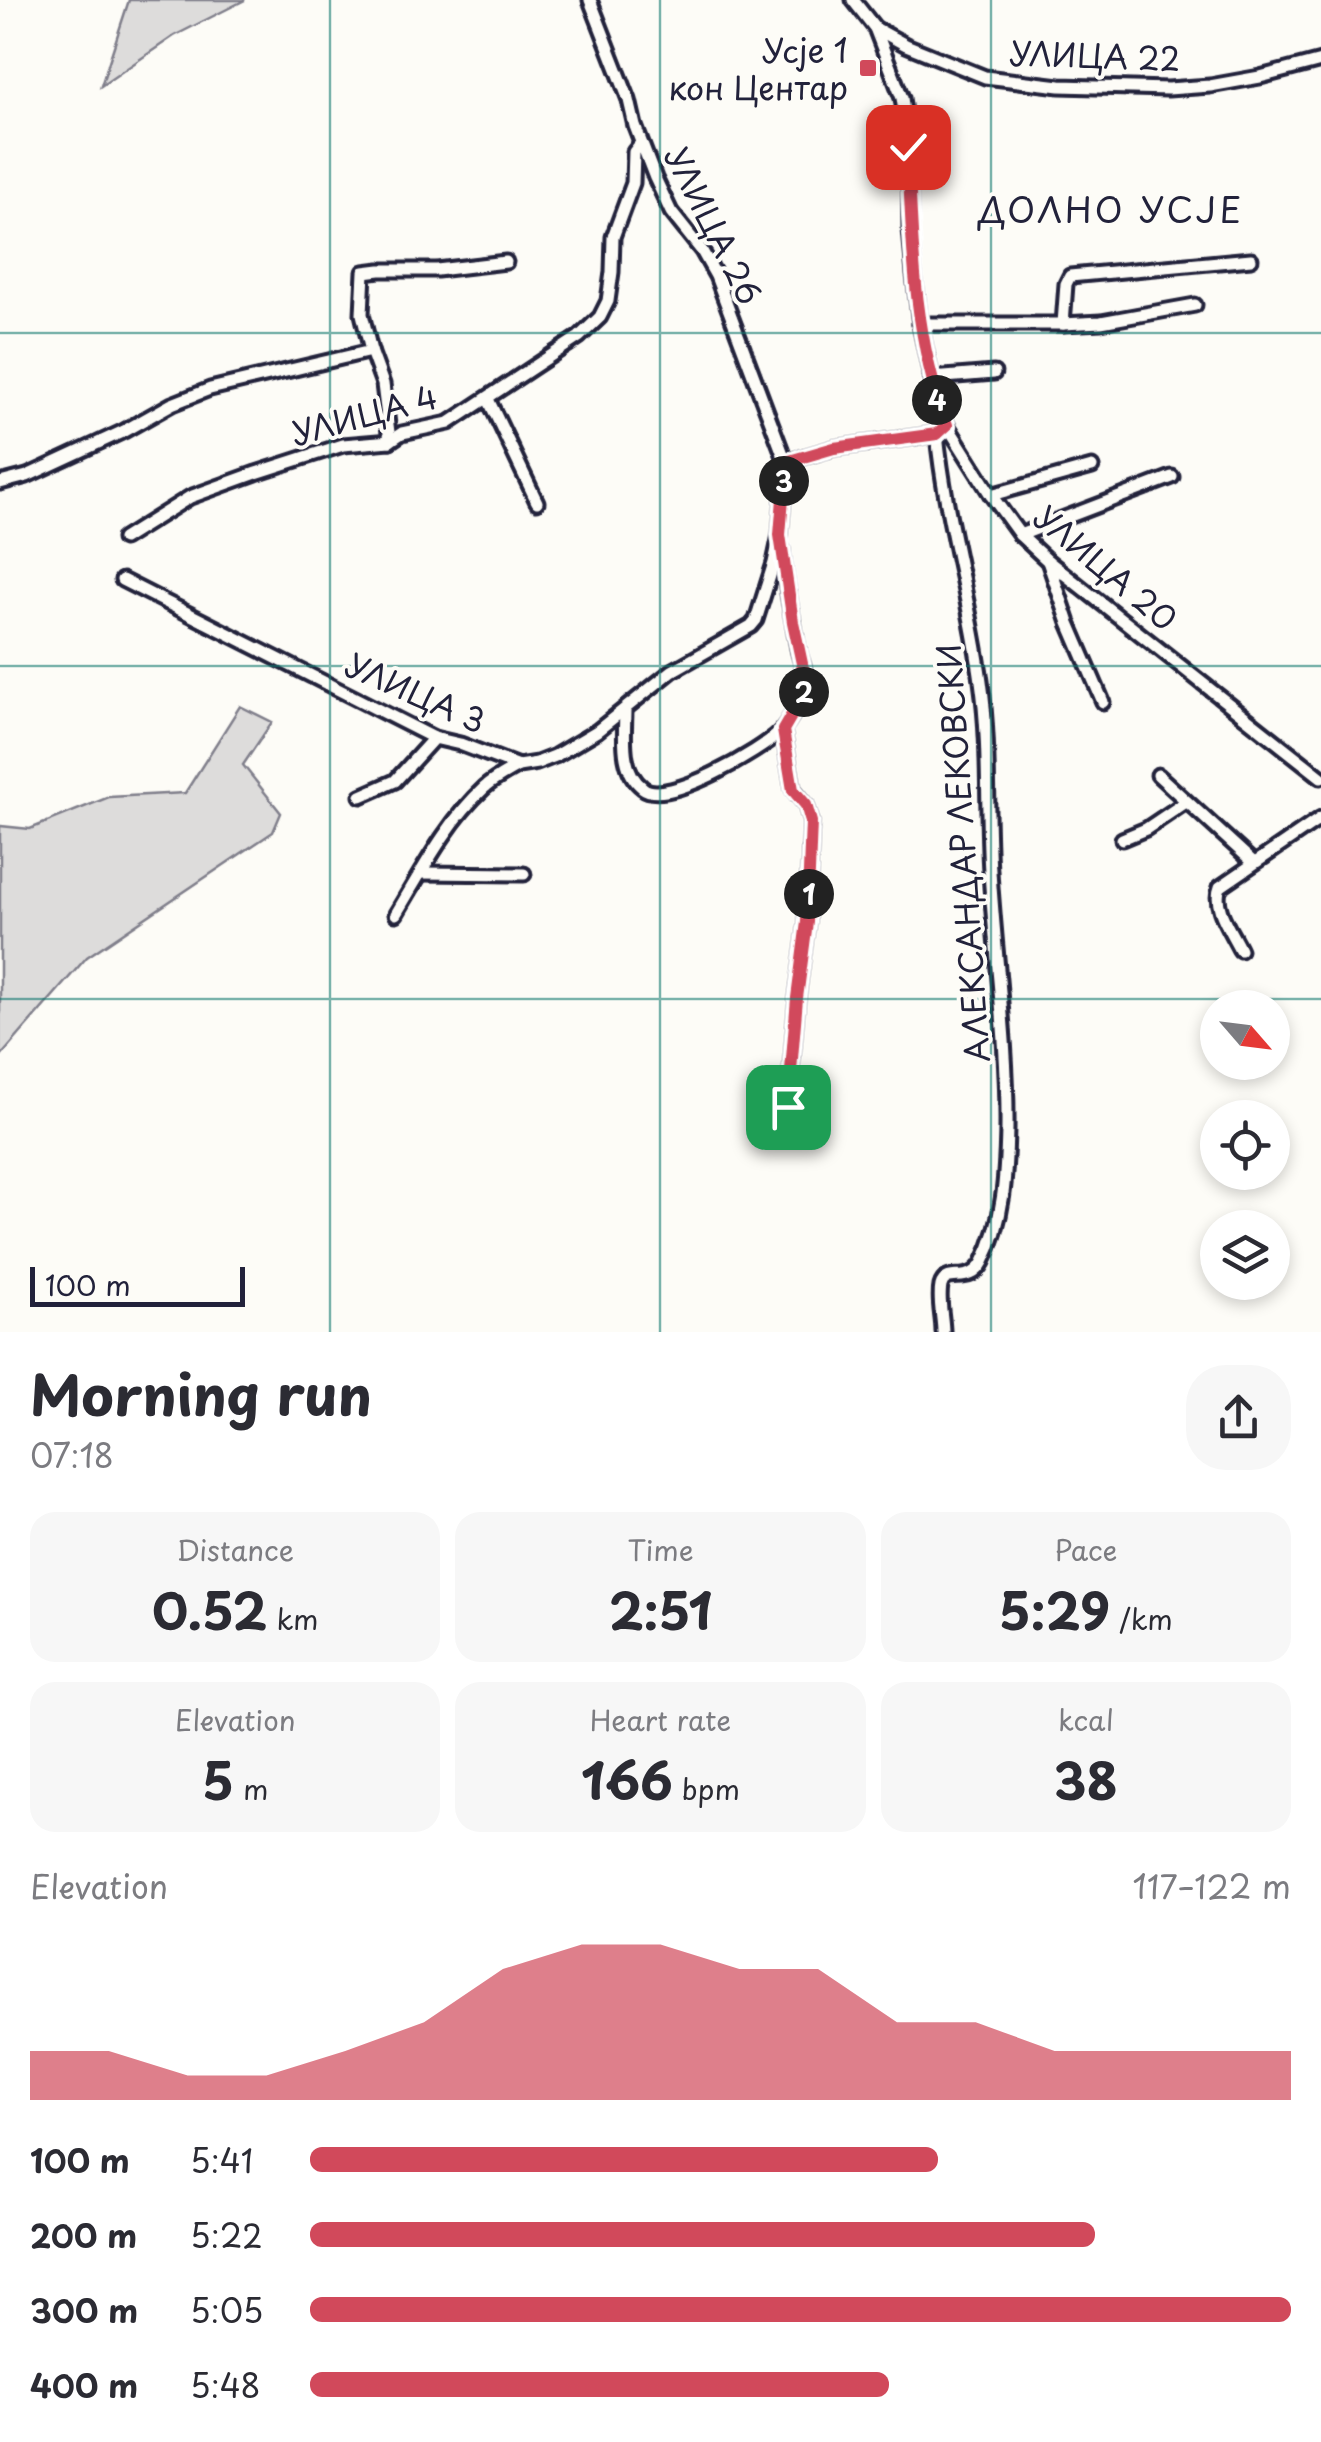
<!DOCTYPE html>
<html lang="en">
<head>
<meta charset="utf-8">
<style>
	body { margin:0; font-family:"Playpen Sans",sans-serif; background:#f7f7f7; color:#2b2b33; height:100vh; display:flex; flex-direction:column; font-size:38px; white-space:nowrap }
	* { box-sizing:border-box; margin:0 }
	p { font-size:32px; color:#7c7c81 }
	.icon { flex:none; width:55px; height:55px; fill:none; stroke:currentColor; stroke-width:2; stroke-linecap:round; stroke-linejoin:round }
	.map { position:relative; height:1332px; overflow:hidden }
	.sheet { display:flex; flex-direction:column; background:#fff; flex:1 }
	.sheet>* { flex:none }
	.needle { width:65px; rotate:118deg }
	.tools { position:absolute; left:1200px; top:990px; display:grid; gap:20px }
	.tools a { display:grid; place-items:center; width:90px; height:90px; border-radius:50%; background:#fff; box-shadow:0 5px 15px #0003; font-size:50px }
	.scale { position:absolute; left:30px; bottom:25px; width:215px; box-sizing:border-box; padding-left:10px; border:5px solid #22223b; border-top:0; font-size:28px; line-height:35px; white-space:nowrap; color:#22223b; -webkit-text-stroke:8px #fdfcf7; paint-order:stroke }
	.pin { position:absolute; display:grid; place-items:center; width:85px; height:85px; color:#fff; margin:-42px; border-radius:20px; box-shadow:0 5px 15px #0006 }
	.km { position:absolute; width:50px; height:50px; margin:-25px; border-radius:50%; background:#222; color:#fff; font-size:28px; line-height:50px; text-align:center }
	.round { display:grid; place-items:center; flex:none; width:105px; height:105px; border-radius:40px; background:#f7f7f7 }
	.overview { display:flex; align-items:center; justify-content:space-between; height:170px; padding:0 30px }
	h1 { font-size:55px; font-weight:700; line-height:75px }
	.metrics { display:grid; grid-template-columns:repeat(3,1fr); gap:15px; height:170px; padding:10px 30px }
	.metrics div { display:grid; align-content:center; border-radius:25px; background:#f7f7f7; text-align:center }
	.metrics b { font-size:50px; font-weight:700 }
	.metrics small { font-size:28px; font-weight:400 }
	.metrics p { font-size:28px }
	.chart { height:280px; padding:20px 30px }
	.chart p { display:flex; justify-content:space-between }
	.chart svg { width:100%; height:180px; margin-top:10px; fill:#d1495b; opacity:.7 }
	ul { padding:0 30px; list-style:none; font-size:32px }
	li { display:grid; grid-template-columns:160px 120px 1fr; align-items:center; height:75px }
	li i { height:25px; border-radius:12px; background:#d1495b }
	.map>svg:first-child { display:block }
</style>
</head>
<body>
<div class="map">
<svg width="1321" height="1332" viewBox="0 0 1321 1332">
	<rect width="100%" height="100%" fill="#fdfcf7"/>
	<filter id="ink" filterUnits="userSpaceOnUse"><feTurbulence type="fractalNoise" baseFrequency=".01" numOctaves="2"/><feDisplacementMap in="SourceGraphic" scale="20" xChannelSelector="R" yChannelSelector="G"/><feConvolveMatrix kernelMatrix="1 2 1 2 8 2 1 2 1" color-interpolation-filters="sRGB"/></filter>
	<g filter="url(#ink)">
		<g fill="#dddcdb" stroke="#807f8b" stroke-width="2.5">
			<polygon points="129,0 245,0 174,36 101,86"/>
			<polygon points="240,706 272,722 243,765 281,813 273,832 87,957 0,1057 0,826 30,829 109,797 185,793"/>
		</g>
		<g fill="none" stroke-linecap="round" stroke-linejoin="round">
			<defs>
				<g id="minor">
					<polyline points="853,0 875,28 902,98 909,147 910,229 914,274 920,324 934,390 947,425 991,495 1020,535 1048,561 1321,777"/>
					<polyline points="875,28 906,45 985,77 1060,86 1168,89 1210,86 1260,77 1321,61"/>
					<polyline points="920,324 1063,324 1101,322 1195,305"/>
					<polyline points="1063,324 1066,284 1070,276 1251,259"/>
					<polyline points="932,378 994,373"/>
					<polyline points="488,399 537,502"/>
					<polyline points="390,441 383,384 371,351 362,314 364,272 380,270 437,270 506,262"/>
					<polyline points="786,462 834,448 937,434"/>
					<polyline points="0,483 27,476 124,431 172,404 210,389 371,351"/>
					<polyline points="991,495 1092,467"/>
					<polyline points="1020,535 1172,477"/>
					<polyline points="123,539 190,497 256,473 343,445 390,441 402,433 449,423 579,337 600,317 608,301 612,272 613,237 633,183 634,152 641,143"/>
					<polyline points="1048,561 1069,623 1103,702"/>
					<polyline points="122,580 434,738 460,744 518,766 537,763 555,756 597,731 672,671 751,626 756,620 774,563 780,535 786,462 716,276 702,251 671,212 655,178 635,126 629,100 590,0"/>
					<path d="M625,709C625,735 619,770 643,788C666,807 762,750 780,732C787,725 805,695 806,685C807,673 800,660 798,648C792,615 785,582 782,549"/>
					<polyline points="783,730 793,789 806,805 811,822 807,922 797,998 788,1107"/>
					<polyline points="1158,775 1254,863"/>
					<polyline points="361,796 395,781 434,738"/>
					<polyline points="1122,839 1146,829 1186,802"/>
					<polyline points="421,873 524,874"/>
					<path d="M396,914C422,871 447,822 484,788C494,779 506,773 518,766"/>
					<path d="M1240,950C1231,931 1212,907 1220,887L1321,818"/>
					<path d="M943,1332C943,1318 938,1300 941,1286C946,1267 970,1287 983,1262C1004,1221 1006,1174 1007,1129C1008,1042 995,957 990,871C986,807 990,744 981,681C970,598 945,517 937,434L947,425"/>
				</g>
			</defs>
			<use href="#minor" stroke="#22223b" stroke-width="19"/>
			<use href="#minor" stroke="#fdfcf7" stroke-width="11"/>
		</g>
	</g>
	<g fill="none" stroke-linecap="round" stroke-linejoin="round" filter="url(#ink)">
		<defs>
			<path id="route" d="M788,1107L797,998L807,922L811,822L806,805L793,790L783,730L804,694L806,682L793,622L780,535L786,462L834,448L937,434L947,425C913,336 912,242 908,147"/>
		</defs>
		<use href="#route" stroke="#fff" stroke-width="20"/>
		<use href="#route" stroke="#d1495b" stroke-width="12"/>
	</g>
	<path fill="none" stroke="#0f766e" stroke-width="2.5" stroke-opacity="0.55" d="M330,0V1332M660,0V1332M991,0V1332M0,333H1321M0,666H1321M0,999H1321"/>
	<rect fill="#d1495b" stroke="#fdfcf7" stroke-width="4" x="858" y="58" width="20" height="20" rx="5"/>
	<g text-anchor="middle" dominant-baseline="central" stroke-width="8" stroke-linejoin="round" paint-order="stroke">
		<g font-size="32" fill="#22223b" stroke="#fdfcf7" text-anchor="end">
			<text x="848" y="50">Усје 1<tspan x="848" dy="37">кон Центар</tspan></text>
		</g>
		<g font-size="32" fill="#22223b" stroke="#fdfcf7">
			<text transform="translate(1095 55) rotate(2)">УЛИЦА 22</text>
			<text transform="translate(714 225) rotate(63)">УЛИЦА 26</text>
			<text transform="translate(364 414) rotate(-15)">УЛИЦА 4</text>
			<text transform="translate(1106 567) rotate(40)">УЛИЦА 20</text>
			<text transform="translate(416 692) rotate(24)">УЛИЦА 3</text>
			<text transform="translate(962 853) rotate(-94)">АЛЕКСАНДАР ЛЕКОВСКИ</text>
		</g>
		<g font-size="35" letter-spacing="2.5" fill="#22223b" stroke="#fdfcf7">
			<text x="1111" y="208">ДОЛНО УСЈЕ</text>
		</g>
	</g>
</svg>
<div class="tools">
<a><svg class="needle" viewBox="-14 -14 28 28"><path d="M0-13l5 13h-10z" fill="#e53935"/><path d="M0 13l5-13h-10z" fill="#7c7c81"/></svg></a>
<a><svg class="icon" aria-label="locate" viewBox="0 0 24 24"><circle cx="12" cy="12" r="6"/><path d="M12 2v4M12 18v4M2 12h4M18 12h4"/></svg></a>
<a><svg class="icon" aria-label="layers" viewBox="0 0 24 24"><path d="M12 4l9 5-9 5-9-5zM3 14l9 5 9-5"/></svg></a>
</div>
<div class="scale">100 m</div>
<div class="pin" style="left:788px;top:1107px;background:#1e9e55"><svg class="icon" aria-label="arrive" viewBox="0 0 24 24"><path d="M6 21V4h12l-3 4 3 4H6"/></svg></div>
<div class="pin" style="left:908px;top:147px;background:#d93025"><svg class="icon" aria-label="check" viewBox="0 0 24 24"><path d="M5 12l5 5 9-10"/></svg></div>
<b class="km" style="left:809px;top:894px">1</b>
<b class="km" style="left:804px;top:692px">2</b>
<b class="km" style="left:784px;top:481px">3</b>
<b class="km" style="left:937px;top:400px">4</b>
</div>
<section class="sheet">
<div class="overview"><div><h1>Morning run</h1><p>07:18</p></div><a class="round"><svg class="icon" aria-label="share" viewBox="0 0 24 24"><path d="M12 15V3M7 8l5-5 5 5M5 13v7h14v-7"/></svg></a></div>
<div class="metrics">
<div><p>Distance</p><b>0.52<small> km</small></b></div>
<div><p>Time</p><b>2:51</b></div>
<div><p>Pace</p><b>5:29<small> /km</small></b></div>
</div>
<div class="metrics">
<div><p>Elevation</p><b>5<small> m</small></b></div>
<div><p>Heart rate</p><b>166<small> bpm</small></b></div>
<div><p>kcal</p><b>38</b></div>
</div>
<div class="chart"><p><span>Elevation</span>117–122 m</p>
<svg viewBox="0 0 160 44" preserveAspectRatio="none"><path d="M0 44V32L10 32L20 38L30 38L40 32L50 25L60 12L70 6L80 6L90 12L100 12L110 25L120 25L130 32L140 32L150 32L160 32V44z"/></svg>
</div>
<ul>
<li><b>100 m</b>5:41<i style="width:64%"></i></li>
<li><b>200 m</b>5:22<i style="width:80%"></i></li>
<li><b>300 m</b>5:05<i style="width:100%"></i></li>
<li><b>400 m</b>5:48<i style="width:59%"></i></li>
</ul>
</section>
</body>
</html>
